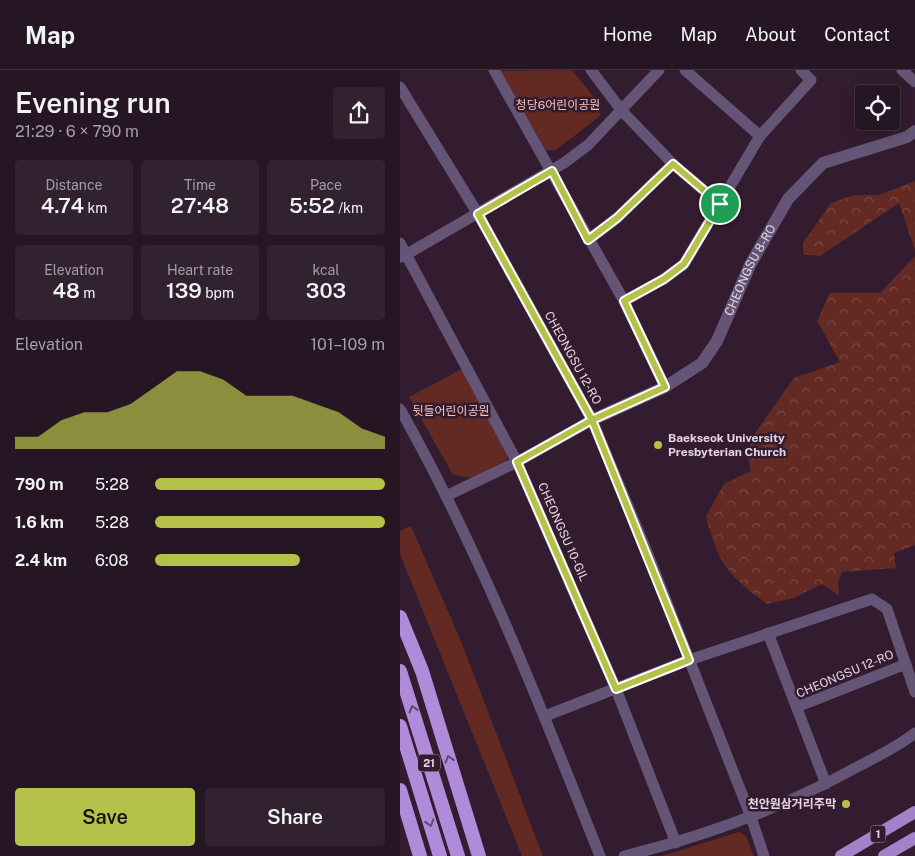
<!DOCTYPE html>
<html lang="en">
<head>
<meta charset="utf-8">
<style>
	body { margin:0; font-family:"Public Sans","Noto Sans KR",sans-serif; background:#322230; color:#f1f3f6; height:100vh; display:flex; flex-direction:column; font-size:19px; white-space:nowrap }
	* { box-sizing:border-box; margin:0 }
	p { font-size:16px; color:#a49fa6 }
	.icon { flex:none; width:28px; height:28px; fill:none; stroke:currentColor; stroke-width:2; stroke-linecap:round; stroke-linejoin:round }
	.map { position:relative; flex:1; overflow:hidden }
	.sheet { display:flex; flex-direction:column; background:#261523; width:400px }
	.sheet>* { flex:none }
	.tools { position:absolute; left:455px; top:15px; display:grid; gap:10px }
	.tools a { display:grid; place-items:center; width:45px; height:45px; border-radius:5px; background:#261523; box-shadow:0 2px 12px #0003,0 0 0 1px #423441; font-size:25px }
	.pin { position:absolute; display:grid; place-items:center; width:42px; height:42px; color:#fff; margin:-21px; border:2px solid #fff; border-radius:50%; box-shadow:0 1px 5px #0007 }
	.round { display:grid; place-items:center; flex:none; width:52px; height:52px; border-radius:5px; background:#322230 }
	.head { display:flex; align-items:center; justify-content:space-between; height:85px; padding:0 15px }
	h1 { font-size:28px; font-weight:600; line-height:38px }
	.metrics { display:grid; grid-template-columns:repeat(3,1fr); gap:8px; height:85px; padding:5px 15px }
	.metrics div { display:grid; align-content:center; border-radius:5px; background:#322230; text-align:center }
	.metrics b { font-size:21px; font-weight:600 }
	.metrics small { font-size:14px; font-weight:400 }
	.metrics p { font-size:14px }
	.chart { height:140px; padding:10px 15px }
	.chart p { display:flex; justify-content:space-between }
	.chart svg { width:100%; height:90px; margin-top:5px; fill:#b5c249; opacity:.7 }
	.action { display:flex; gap:10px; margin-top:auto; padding:10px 15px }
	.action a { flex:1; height:58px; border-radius:5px; background:#b5c249; color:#111; font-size:20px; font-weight:600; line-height:58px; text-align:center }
	.action a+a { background:#322230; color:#f1f3f6 }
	ul { padding:0 15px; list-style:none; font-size:16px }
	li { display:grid; grid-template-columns:80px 60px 1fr; align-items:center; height:38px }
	li i { height:12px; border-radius:6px; background:#b5c249 }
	header { display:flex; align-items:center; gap:30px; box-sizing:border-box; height:70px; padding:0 25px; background:#261523; border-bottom:1px solid #423441 }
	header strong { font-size:24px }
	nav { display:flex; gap:28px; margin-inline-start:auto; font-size:18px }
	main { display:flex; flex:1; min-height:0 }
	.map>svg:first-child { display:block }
</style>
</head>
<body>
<header>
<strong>Map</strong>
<nav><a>Home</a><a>Map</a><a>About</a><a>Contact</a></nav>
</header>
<main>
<section class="sheet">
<div class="head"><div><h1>Evening run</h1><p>21:29 · 6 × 790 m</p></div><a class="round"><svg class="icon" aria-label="share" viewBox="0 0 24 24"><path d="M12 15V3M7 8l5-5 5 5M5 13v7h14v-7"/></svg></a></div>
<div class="metrics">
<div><p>Distance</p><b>4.74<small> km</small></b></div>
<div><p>Time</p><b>27:48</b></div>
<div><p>Pace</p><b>5:52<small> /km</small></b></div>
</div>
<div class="metrics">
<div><p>Elevation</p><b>48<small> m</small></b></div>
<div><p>Heart rate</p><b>139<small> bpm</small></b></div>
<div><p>kcal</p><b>303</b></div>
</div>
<div class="chart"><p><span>Elevation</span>101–109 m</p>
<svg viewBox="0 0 160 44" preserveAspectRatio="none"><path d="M0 44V38L10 38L20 30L30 26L40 26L50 22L60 14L70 6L80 6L90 10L100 18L110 18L120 18L130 22L140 26L150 34L160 38V44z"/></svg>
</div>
<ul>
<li><b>790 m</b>5:28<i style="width:100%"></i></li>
<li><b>1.6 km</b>5:28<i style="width:100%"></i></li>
<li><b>2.4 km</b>6:08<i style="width:63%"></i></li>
</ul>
<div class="action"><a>Save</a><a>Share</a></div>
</section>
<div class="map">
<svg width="515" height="786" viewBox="0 0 515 786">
	<defs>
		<pattern id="forest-crowns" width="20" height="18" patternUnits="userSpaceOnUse" patternTransform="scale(1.25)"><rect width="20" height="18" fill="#632a23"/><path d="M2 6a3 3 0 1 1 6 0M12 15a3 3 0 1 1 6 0" fill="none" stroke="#794843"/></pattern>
	</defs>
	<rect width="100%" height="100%" fill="#331c2f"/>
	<g fill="#632a23">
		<polygon points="172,0 201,36 200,46 156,80 146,80 100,1"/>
		<polygon points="62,299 108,384 106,391 72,408 53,405 9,327"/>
		<polygon points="11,456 63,576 143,786 122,786 0,484 0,461"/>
		<polygon points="339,762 346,766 354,786 262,786"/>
	</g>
	<g fill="url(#forest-crowns)">
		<polygon points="515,111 515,180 499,133 420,186 403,184 403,173 431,133 454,125 479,125"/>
		<path d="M515,186V475L494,483L496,498L442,502L438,512L439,525L422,514L393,528L367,534C328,505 318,494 306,446L324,414L351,401L347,381L353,366L394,308L440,292L417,251L430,223H480Z"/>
	</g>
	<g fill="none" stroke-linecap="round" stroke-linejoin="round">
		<g stroke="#645577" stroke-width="11">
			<polyline points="94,0 224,231 265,317"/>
			<polyline points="191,0 222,41 273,94 320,134"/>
			<polyline points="285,0 360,66"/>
			<polyline points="502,0 515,12"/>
			<polyline points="0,17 78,144 192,350 247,482 351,747 364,786"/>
			<polyline points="188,170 217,148 273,94"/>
			<polyline points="0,173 117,392 216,619 276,773"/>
			<polyline points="2,187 164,93 188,75 259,0"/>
			<polyline points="224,231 264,209 284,194 360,66 411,10 401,0"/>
			<path d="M0,339C80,481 140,635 200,786"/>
			<polyline points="46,426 117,392 192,350"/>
			<polyline points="368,563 426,714"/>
			<polyline points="397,637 506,594"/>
			<polyline points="145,646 289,590 472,529 487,539 515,622"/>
			<path d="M224,786C306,766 385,737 459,696C478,686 499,676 515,663"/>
		</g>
		<path stroke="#645577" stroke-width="12" id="s1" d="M192,350L265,317L302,293L317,271L350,195L388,129L423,93L507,67L515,61"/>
		<g stroke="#a382ca" stroke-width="12">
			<polyline points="441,786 515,742"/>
			<polyline points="484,786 515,768"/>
		</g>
		<g stroke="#b08bda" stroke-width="14">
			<polyline points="0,547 22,601 79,786"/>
			<polyline points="0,601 58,786"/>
			<polyline points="0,656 40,786"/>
			<polyline points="0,720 20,786"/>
		</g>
	</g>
	<defs><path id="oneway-chevron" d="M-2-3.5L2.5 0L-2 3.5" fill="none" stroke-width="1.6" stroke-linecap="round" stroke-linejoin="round" transform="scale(1.25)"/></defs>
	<g stroke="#654873">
		<use href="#oneway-chevron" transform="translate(13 639) rotate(-107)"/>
		<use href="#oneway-chevron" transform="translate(49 689) rotate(-107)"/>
		<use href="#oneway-chevron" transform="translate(30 753) rotate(73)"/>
	</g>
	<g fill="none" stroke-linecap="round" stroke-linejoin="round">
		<defs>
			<polyline id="route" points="320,134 284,194 264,209 224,231 265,317 192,350 117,392 216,619 289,590 192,350 78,144 152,101 188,170 217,148 273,94 320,134"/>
		</defs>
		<use href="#route" stroke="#fff" stroke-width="10"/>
		<use href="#route" stroke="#b5c249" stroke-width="6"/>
	</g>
	<g fill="#b5c249" stroke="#331c2f" stroke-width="2">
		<circle cx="258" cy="375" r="5"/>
		<circle cx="446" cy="734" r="5"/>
	</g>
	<g text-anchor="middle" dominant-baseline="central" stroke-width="5" stroke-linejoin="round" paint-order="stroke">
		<g fill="#331c2f" stroke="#b09eac" stroke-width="1">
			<rect x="18" y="684.5" width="22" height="17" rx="4"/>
			<rect x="470.5" y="755.5" width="15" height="17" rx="4"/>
		</g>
		<g font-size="11" font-weight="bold" fill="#e5d6e2">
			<text x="29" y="693">21</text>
			<text x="478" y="764">1</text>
		</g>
		<g font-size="12" fill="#fbc5bc" stroke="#331c2f">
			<text x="158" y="35">청당6어린이공원</text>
			<text x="51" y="341">뒷들어린이공원</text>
		</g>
		<g font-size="12" fill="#e5d6e2" stroke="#331c2f">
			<text stroke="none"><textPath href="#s1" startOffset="229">CHEONGSU 8-RO</textPath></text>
			<text transform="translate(173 288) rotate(61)">CHEONGSU 12-RO</text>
			<text transform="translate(163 462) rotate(66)">CHEONGSU 10-GIL</text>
			<text transform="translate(445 604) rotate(-23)">CHEONGSU 12-RO</text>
		</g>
		<g font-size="12" font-weight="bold" fill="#e5d6e2" stroke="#331c2f" text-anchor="start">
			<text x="268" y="368">Baekseok University<tspan x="268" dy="14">Presbyterian Church</tspan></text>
			<text x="436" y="734" text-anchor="end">천안원삼거리주막</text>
		</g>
	</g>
</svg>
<div class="tools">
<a><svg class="icon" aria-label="locate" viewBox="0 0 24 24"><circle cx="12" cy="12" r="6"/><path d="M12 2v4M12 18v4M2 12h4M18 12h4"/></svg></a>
</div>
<div class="pin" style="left:320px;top:134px;background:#1e9e55"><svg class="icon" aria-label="arrive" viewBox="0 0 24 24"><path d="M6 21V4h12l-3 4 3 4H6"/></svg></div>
</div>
</main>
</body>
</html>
